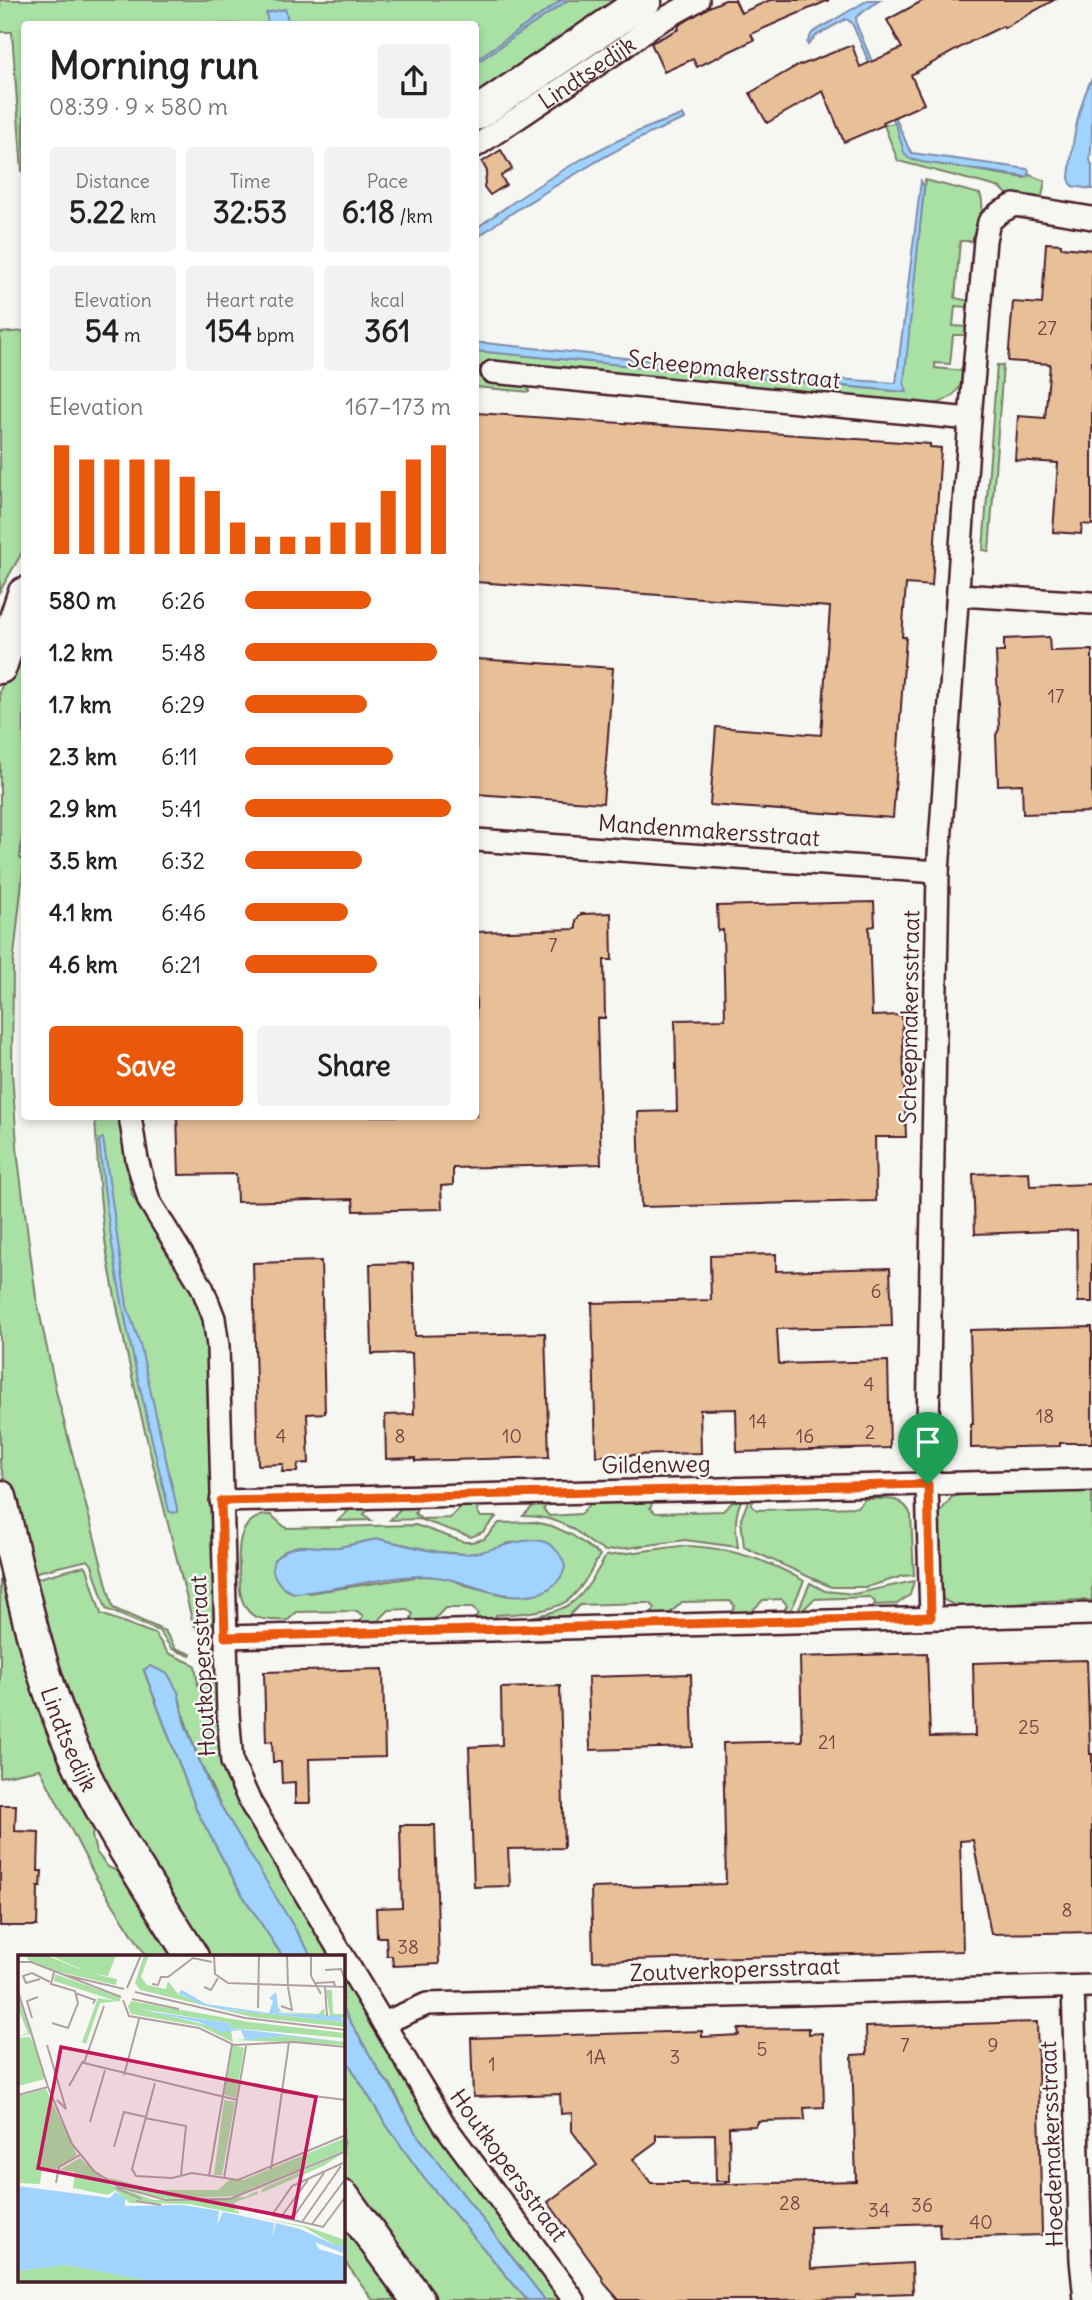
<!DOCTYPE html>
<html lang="en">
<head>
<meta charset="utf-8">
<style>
	body { margin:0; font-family:Delius,sans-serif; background:#f2f2f2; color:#222; height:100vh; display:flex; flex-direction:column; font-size:26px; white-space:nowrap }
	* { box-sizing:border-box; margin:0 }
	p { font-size:23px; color:#767676 }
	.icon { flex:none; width:38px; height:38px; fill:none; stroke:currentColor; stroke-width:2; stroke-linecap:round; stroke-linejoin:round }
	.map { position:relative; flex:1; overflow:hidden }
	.panel { position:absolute; left:21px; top:21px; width:458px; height:1099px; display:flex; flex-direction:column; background:#fff; border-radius:7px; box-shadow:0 4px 10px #0003 }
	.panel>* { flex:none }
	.pin { position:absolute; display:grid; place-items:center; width:60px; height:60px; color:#fff; margin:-72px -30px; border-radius:50% 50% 50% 0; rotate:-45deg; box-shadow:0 0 7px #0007 }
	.pin .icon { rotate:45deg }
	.round { display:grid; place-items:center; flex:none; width:74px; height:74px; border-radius:7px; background:#f2f2f2 }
	.headline { display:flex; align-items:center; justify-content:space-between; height:119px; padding:0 28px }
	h1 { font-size:38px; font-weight:800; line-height:52px }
	.stats { display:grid; grid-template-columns:repeat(3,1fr); gap:10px; height:119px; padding:7px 28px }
	.stats div { display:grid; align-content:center; border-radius:7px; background:#f2f2f2; text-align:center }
	.stats b { font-size:30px; font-weight:800 }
	.stats small { font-size:19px; font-weight:400 }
	.stats p { font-size:19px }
	.chart { height:196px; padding:14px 28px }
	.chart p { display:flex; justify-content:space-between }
	.chart svg { width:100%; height:126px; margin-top:7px; stroke:#ea580c; stroke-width:6 }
	.action { display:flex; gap:14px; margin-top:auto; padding:14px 28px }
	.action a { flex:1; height:80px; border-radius:7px; background:#ea580c; color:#fff; font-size:28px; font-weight:800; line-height:80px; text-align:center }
	.action a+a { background:#f2f2f2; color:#222 }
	ul { padding:0 28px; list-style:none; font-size:23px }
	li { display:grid; grid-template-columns:112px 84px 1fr; align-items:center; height:52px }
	li i { height:18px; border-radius:9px; background:#ea580c }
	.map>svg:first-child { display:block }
</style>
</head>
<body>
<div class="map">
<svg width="1092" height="2300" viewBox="0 0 1092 2300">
	<rect width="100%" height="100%" fill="#f6f6f2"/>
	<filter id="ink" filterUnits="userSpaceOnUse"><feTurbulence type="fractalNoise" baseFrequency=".0143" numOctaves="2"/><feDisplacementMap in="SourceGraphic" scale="14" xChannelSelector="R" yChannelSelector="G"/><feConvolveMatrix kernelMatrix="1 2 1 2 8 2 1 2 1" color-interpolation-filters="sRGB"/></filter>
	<g filter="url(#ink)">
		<g fill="#a9e0a4" stroke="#7a8068" stroke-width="2" fill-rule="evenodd">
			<polygon points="0,0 562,0 476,60 476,24 24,24 24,171 22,171 12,32 0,32"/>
			<polygon points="568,0 634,0 476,104 476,63"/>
			<polygon points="895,123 913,160 1025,178 1030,175 1045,181 1041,201 1010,197 1001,188 898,161 884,125"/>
			<path d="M925,180L980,194C987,210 976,224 974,241H960L955,298L970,301L968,307L955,306L953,326L967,327V335H953L950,364L935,363V368L964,371C963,390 950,401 931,405L476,367V351L906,392L903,383Z"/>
			<polygon points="24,331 24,549 0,591 0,333"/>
			<polygon points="997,365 1003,365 989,551 983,550"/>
			<polygon points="476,373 485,373 528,385 529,392 476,387"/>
			<polygon points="24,618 24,818 20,858 24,862 13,966 12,1073 18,1159 36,1297 57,1395 113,1608 165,1631 175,1648 191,1654 190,1656 172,1649 159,1631 106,1609 92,1565 88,1560 28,1574 0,1463 0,691"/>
			<path d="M95,1117H119L132,1195L184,1276L201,1313L206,1334L214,1618C212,1626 207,1631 199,1630L193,1624C164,1505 131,1386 109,1265C100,1216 98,1166 95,1117Z"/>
			<polygon points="1092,1486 1092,1600 1043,1601 963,1610 944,1600 937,1590 937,1516 952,1497 971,1492"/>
			<path d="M743,1496C734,1515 735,1527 738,1547L685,1540L606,1551C595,1548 586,1539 577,1532C560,1520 543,1516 523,1516L537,1502L550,1503L543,1509L549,1516L581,1514L593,1500L654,1499L650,1508L656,1513L723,1511L738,1497Z"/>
			<path d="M750,1496L756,1497L751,1505L757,1510L857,1507L865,1499C884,1499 903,1495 911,1515L914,1575L903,1576L867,1587H831L744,1547L741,1519Z"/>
			<polygon points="463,1504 481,1504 477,1511 481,1517 496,1517 483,1532 471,1537 419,1519 390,1520 403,1506 419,1505 415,1513 421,1519 450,1518"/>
			<polygon points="352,1507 370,1508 364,1514 371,1520 338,1521"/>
			<path d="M264,1515H271L286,1528L416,1525L464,1542H472L484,1539L499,1523L534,1522L552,1526L572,1535L600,1555C591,1570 582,1590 567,1601C551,1612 516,1614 496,1615V1621H474L478,1613L472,1608H445L431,1623H409L413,1614L407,1609L389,1610L375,1624H358L363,1616L357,1611L297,1612L288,1620C263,1621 245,1621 240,1591C240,1565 230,1523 264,1515ZM379,1539L438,1552L467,1554L495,1550L509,1543L538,1541L565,1567L559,1579L508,1596L465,1585L446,1577L422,1576L309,1593L274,1560C297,1537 311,1550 339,1547C352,1545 365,1541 379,1539Z"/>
			<polygon points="0,1529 95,1823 92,1836 96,1852 108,1867 132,1878 171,1952 167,1956 147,1957 96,1878 40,1769 0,1777"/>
			<path d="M681,1546C725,1546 766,1559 804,1581L790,1613H783L787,1605L782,1599L763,1600L749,1614L731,1613L735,1606L730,1601L682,1602L667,1616H650L655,1608L650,1603H641L580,1605L565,1619L516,1620C573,1609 577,1607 606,1556Z"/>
			<path d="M84,1566L87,1568L101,1614L155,1634L168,1653L195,1665L198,1685L216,1683L219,1743L231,1788L331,1957H312C262,1874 198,1788 178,1692L144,1671L197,1811L240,1891L283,1957H203L89,1761L31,1580Z"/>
			<polygon points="914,1581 910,1595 897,1604 874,1605 875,1602 870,1597 814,1599 800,1613 797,1613 810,1583 825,1591 854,1594"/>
			<polygon points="343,1976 440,2135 561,2300 545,2300 415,2132 391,2085 382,2076 343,2009"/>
			<polygon points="343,2054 385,2123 424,2178 527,2300 431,2300 343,2178"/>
			<polygon points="343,2207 410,2300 373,2300 343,2259"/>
		</g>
		<g fill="#a0d3fe" stroke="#7e8baa" stroke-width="2">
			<polygon points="562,0 568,0 476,63 476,60"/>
			<polygon points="868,0 880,0 856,17 857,26 908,147 912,153 1027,169 1029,171 1028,177 922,162 908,158 904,152 897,128 852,23 846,19 817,35 808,45 807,43 812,33"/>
			<polygon points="285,9 289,24 268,24 266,13"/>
			<path d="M1092,78V136L1090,160L1092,166V189L1072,186L1069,178C1072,145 1077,108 1092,78Z"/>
			<path d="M683,115L685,119C638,136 595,162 552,188C526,204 500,219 476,239V229L482,224C545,179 608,138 683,115Z"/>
			<polygon points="921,181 924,187 904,383 907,392 476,351 476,343 485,343 793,376 896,383"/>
			<path d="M103,1138L127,1306L140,1344L177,1508V1512L173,1513L169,1511C139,1388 110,1267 99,1140Z"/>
			<path d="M379,1539C407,1545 435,1554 465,1554C489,1554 524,1534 545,1542C555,1546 563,1557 565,1567C562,1581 548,1592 535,1594C495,1602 462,1576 423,1576C380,1576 337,1591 294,1593C280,1589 269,1573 274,1560C297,1537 311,1550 339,1547C352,1545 365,1541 379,1539Z"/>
			<polygon points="150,1666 168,1674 178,1692 184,1722 210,1788 312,1957 283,1957 240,1891 197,1811 144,1670"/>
			<polygon points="343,2009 382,2076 390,2085 415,2132 545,2300 527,2300 424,2178 385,2123 343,2054"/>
		</g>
		<g fill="#e8c098" stroke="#4a1f2b" stroke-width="2">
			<polygon points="725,0 735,0 741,13 770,0 829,0 751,34 754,40 697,67 693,59 664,72 651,43 679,29 678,26 709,7"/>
			<polygon points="924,0 1054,0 1004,28 1003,26 974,40 911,75 924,104 883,122 884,125 844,142 823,91 767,123 750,93 800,64 801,65 852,45 860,67 902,48 887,20"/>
			<polygon points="501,150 512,169 501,176 506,185 490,195 484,187 487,171 482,162"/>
			<polygon points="1046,243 1061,244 1061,247 1092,250 1092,525 1082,524 1081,534 1053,532 1058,463 1015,460 1018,416 1045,418 1050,364 1008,361 1013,302 1042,304"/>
			<polygon points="476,413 930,444 930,447 941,448 932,586 906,584 902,637 906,637 893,818 710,805 716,727 821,735 830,607 476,582"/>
			<polygon points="1049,637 1050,651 1092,650 1092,812 1023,814 1022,784 998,785 996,735 999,729 996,652 1004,652 1004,639"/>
			<polygon points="476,659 613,668 603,803 476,794"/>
			<polygon points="874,902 875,926 869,927 872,1016 902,1015 906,1137 875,1137 876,1201 641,1207 638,1112 677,1111 675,1020 725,1019 723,930 718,931 717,906"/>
			<polygon points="611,913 612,960 604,960 605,1018 597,1018 601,1164 453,1168 453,1185 441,1186 442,1209 354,1211 353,1199 237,1202 236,1174 179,1175 177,1116 476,1116 476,932 576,929 576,920 581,914"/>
			<polygon points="1029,1172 1030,1186 1092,1184 1092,1302 1078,1302 1077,1230 975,1234 973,1174"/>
			<polygon points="776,1254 776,1271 890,1268 892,1326 777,1329 779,1364 888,1361 890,1448 737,1452 736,1409 700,1410 701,1453 596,1456 592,1303 711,1300 710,1256"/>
			<polygon points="321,1261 325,1413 307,1414 309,1463 298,1464 297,1472 282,1472 283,1464 258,1465 253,1263"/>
			<polygon points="413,1263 415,1336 545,1333 549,1457 415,1461 415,1458 386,1459 385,1415 414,1414 412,1353 372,1354 370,1264"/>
			<polygon points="1092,1327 1092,1443 1060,1443 1060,1446 971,1448 971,1424 973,1424 970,1330"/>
			<polygon points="927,1653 930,1737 975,1736 973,1663 1087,1660 1090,1754 1092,1754 1092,1932 991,1934 973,1840 960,1841 963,1951 593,1961 591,1888 726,1884 723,1743 802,1741 800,1657"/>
			<polygon points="383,1669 385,1757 309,1759 310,1803 295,1803 295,1782 282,1783 281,1762 273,1762 272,1741 266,1742 264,1672"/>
			<polygon points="691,1674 693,1747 590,1750 588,1677"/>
			<polygon points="560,1686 564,1848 508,1849 510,1886 474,1887 469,1747 502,1745 501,1688"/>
			<polygon points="0,1805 16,1805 15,1831 39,1832 38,1871 42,1871 41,1887 38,1887 37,1926 0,1926"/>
			<polygon points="400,1825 435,1825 439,1964 393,1966 392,1956 387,1956 386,1937 377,1937 376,1908 402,1907"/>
			<polygon points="1037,2022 1042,2235 940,2238 939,2223 810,2227 811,2269 912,2263 913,2293 856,2295 855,2298 777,2300 619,2300 604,2283 602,2277 548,2202 597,2165 572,2131 572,2113 561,2114 560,2094 473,2097 471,2038 702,2031 702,2037 739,2035 738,2029 809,2028 809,2034 822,2033 824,2107 804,2108 805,2120 758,2121 755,2126 729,2127 730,2181 716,2181 715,2134 656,2135 656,2142 633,2159 651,2183 687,2183 689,2185 856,2181 852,2055 867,2054 866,2027"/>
		</g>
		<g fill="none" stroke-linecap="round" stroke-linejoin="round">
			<defs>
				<g id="street">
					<path id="s1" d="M476,146L624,47L653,25L698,0"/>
					<polyline points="492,372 970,419"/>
					<polyline points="959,595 1092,603"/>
					<polyline points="476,840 938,872"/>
					<polyline points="130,1116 137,1160 149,1201 202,1287 214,1318 218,1346 228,1713 232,1762 250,1802 444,2124 574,2300"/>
					<polyline points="221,1501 1092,1480"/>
					<polyline points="931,1617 927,1484 938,872 970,419 985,240 989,222 999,213 1014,205 1092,218"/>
					<polyline points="225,1637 1092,1614"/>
					<polyline points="1073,1987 1081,2260 1085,2300"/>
					<polyline points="384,2023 427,2004 1092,1986"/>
				</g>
				<g id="secondary">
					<polyline points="476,114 645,0"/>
					<polyline points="0,667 24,594"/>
					<path id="s2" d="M0,1497C20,1581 37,1669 72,1748C104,1822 150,1889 192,1957"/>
					<polyline points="343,2197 418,2300"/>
				</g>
			</defs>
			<use href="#street" stroke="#4a1f2b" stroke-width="26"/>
			<use href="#secondary" stroke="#4a1f2b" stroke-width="37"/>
			<use href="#street" stroke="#f6f6f2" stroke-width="21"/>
			<use href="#secondary" stroke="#f6f6f2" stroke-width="32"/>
		</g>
	</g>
	<g fill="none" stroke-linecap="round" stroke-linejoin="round" filter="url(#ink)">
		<defs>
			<polygon id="route" points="928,1484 931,1617 225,1637 221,1501"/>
		</defs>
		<use href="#route" stroke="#fff" stroke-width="14"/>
		<use href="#route" stroke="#ea580c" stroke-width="9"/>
	</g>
	<g text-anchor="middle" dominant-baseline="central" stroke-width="5" stroke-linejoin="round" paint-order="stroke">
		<g font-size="19" fill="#724746">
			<text x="1047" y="328">27</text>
			<text x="1056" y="696">17</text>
			<text x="553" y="945">7</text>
			<text x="876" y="1291">6</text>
			<text x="869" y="1384">4</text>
			<text x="1045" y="1416">18</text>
			<text x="758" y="1421">14</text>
			<text x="870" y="1432">2</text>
			<text x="281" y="1436">4</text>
			<text x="400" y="1436">8</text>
			<text x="512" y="1436">10</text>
			<text x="805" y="1436">16</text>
			<text x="1029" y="1727">25</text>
			<text x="827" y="1742">21</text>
			<text x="1067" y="1910">8</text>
			<text x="408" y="1947">38</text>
			<text x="905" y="2045">7</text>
			<text x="993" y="2045">9</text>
			<text x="762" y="2049">5</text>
			<text x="596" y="2057">1A</text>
			<text x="675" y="2057">3</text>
			<text x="492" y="2064">1</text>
			<text x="790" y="2203">28</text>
			<text x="922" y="2205">36</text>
			<text x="879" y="2210">34</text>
			<text x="981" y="2222">40</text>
		</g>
		<g font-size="23" fill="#4a1f2b" stroke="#f6f6f2">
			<text stroke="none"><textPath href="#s1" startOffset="133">Lindtsedijk</textPath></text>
			<text transform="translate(734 369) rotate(6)">Scheepmakersstraat</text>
			<text transform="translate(709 830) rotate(4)">Mandenmakersstraat</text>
			<text transform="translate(909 1017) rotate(-89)">Scheepmakersstraat</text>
			<text transform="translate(656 1464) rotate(-1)">Gildenweg</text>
			<text transform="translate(202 1666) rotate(-93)">Houtkopersstraat</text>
			<text stroke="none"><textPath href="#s2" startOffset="252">Lindtsedijk</textPath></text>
			<text transform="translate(735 1969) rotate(-2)">Zoutverkopersstraat</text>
			<text transform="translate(1051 2144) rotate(-92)">Hoedemakersstraat</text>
			<text transform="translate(509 2165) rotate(54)">Houtkopersstraat</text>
		</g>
	</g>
	<g transform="translate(18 1955)">
		<rect width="327" height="327" fill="#f6f6f2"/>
		<path d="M8,0H27L72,18L31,0H98L90,21L76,19L99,24L98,30L37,16L10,5ZM126,0H131L123,22L129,30L148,34L150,26L160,39L202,54L327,67V72L234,62L122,35L117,28ZM37,19L101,42L103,46L82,48L68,89L64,87L80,43L98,46L36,26ZM308,35H314L315,59H327V63L260,57L259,51L264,57L300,59L306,53L307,61H312ZM0,39L14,75L27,124L0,131V83L12,82L18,93L13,79L0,81L10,78L0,54ZM113,46L231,67L327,78V83L214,73L210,68L123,54L213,76L215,87L182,71L113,59L110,52ZM270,81L327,87L328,90L217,85ZM214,90L226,93L218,143L206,140ZM28,134L59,200L39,214L24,213L22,229L0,228V141ZM206,145L217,147L204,220H196ZM327,183V195L217,241L151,244L114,237L88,222L139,235H200L211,225H225ZM327,197L305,211L243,238L245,233ZM62,203L91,229L136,245L227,242L239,236L240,239L217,247V258L219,253L221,259L287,271L327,285V290H317L286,272L247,264L171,249L112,248L97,235L90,240L55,233L57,217L41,215ZM45,310L55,311L148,327H0L1,316Z" fill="#a9e0a4"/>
		<path d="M164,35L188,49L251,58L255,46L251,43L258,37L261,58L321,61L327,67L203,54L183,49L160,38ZM122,55L210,68L214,73L327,87L267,81L227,85L223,75L203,77L181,67ZM0,231L92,243L97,237L107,243V251L165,250L201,256L199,270L205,257L256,268L254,282L258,268L282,274L317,290H327V299L297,287L301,294L327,302V327H138L48,310L0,316Z" fill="#a0d3fe"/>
		<path fill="none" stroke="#b1a0a2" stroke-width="2" d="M196,0L197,19L210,28L328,32M269,0L270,32M293,0V21L303,39M0,7H13L103,42M307,15L323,14L328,28M47,20L106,34M22,24L8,28L5,21L14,18L32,27M298,28L316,27L317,32M134,29L140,30L143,22H150L175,3L194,7M186,32L193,35L200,23M307,32L309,61M109,33L123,0M0,36L30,132L54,189L76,216L101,232L148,245L212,244L328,196M117,37L227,63L328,75M57,38L77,45L75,49M114,44L161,54M105,45L111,61L181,73L216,90L276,87L328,92M86,51L66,108L219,145M263,51L274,55L270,32M240,53L241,0M14,63L9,46L20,42M34,68L50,73L60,48L57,36L33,29L36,17M29,90L48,154L39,145M106,120L121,64M137,128L114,214L118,221L154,223L174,218L220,225L328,180M51,131L65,106M263,137L328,145M0,140L30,132M127,163L168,171L163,220M72,167L87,115M96,192L106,157L128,162M325,208L274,231L254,260L305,272L328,241M253,214L271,87M191,221L214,89M206,223L228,91M38,228L41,212L62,200M98,233L124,244M118,246L143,250M263,262L290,225M274,264L306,218M284,267L323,211M294,269L328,223"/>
		<path fill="#c2185b" fill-opacity="0.15" stroke="#c2185b" stroke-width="3.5" d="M43,92L298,142L275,263L20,213Z"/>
		<rect width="327" height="327" fill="none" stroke="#4a1f2b" stroke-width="3.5"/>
	</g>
</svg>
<div class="pin" style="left:928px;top:1484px;background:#1e9e55"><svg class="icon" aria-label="arrive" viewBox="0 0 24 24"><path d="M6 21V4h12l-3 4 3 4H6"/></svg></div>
<section class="panel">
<div class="headline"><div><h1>Morning run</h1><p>08:39 · 9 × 580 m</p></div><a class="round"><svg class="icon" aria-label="share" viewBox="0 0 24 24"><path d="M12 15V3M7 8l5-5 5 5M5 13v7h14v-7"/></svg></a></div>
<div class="stats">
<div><p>Distance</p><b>5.22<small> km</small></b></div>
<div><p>Time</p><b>32:53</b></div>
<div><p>Pace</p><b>6:18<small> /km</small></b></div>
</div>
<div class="stats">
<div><p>Elevation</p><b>54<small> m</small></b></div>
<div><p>Heart rate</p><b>154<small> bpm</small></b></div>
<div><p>kcal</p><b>361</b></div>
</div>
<div class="chart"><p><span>Elevation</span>167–173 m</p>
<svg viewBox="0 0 160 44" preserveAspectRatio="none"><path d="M5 44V6M15 44V11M25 44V11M35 44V11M45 44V11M55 44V17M65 44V22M75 44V33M85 44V38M95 44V38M105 44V38M115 44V33M125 44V33M135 44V22M145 44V11M155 44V6"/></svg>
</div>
<ul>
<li><b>580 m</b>6:26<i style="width:61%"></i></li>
<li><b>1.2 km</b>5:48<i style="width:93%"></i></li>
<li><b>1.7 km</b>6:29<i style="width:59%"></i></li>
<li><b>2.3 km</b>6:11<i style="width:72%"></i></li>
<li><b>2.9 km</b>5:41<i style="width:100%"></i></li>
<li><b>3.5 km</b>6:32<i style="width:57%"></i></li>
<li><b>4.1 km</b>6:46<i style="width:50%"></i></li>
<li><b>4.6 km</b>6:21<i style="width:64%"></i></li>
</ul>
<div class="action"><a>Save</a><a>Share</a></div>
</section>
</div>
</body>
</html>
